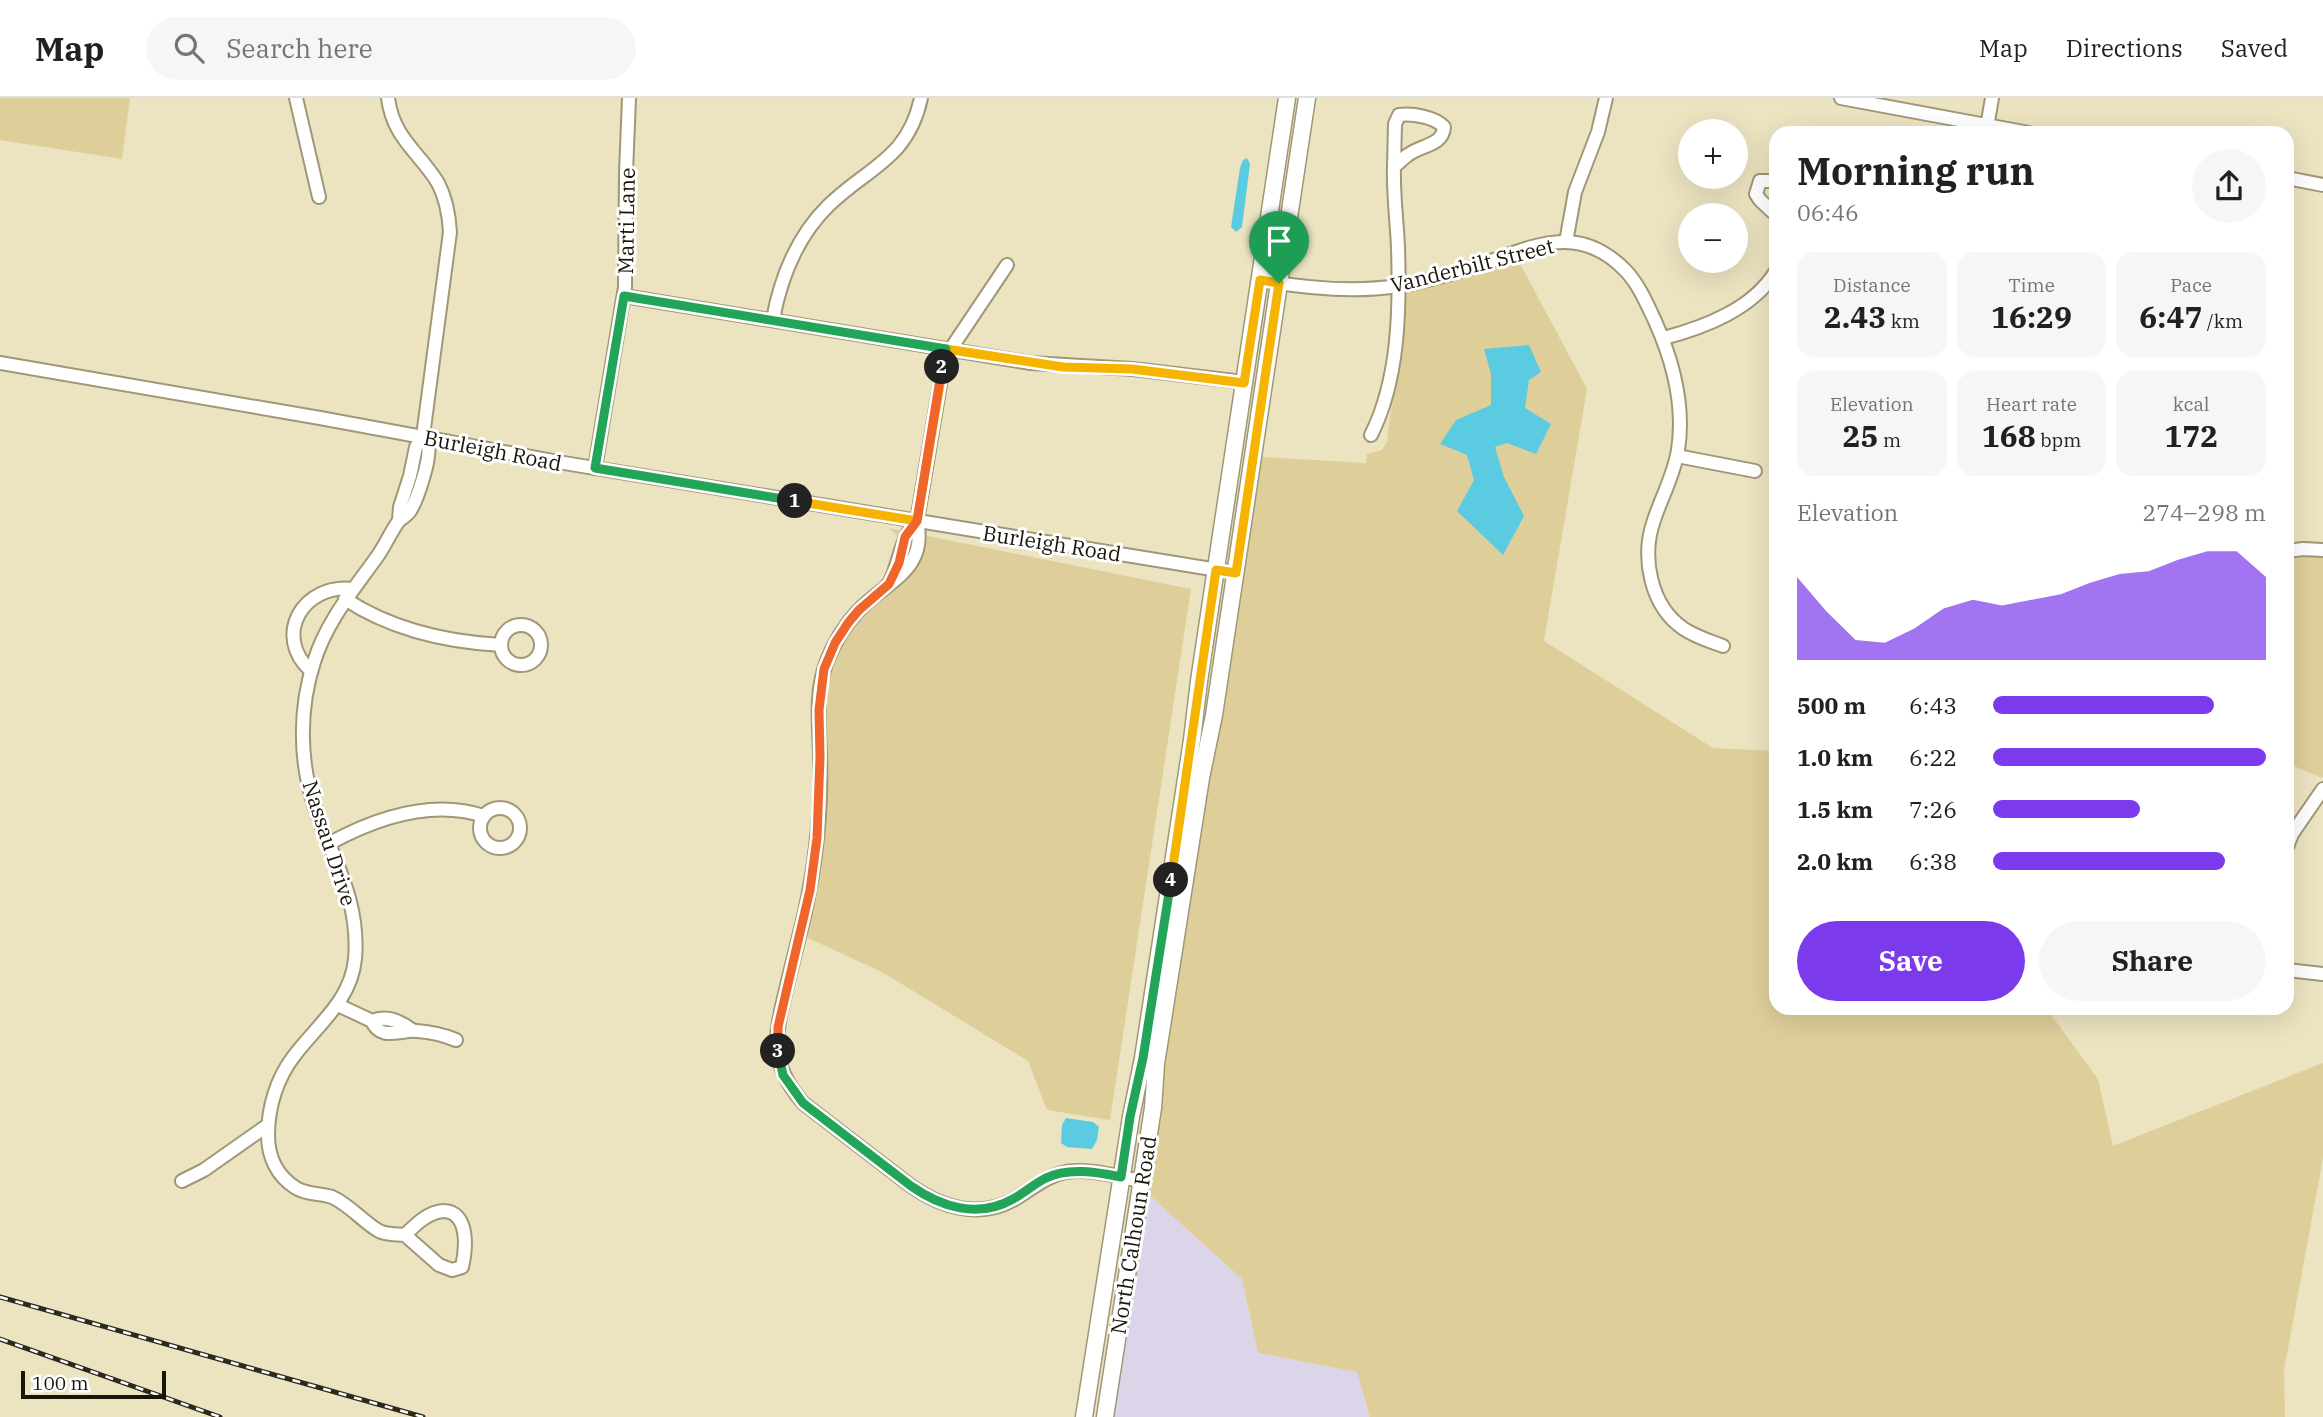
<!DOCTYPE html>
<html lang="en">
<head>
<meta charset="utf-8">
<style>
	body { margin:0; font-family:"IBM Plex Serif",serif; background:#f6f6f6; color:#202124; height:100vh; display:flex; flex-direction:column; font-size:26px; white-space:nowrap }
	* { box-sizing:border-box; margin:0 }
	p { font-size:23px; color:#757577 }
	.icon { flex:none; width:38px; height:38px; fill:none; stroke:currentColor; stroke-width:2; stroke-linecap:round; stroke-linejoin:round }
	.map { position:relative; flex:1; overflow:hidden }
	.drawer { position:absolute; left:1769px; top:28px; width:525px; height:889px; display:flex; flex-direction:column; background:#fff; border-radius:21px; box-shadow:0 7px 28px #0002 }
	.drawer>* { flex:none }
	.controls { position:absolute; left:1678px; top:21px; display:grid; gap:14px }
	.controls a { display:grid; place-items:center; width:70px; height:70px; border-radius:50%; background:#fff; box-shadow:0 7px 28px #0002; font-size:35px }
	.scale { position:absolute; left:21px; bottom:18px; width:145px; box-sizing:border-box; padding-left:7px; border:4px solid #181509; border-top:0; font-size:19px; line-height:24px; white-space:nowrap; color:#181509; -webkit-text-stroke:5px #fff; paint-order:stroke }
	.pin { position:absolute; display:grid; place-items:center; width:60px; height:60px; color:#fff; margin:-72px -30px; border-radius:50% 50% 50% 0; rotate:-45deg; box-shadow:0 0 7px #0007 }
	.pin .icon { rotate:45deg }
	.km { position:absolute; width:35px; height:35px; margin:-18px; border-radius:50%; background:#222; color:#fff; font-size:19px; line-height:35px; text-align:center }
	.round { display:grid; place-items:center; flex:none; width:74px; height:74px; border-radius:37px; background:#f6f6f6 }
	.overview { display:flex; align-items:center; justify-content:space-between; height:119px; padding:0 28px }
	h1 { font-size:38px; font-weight:700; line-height:52px }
	.figures { display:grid; grid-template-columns:repeat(3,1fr); gap:10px; height:119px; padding:7px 28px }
	.figures div { display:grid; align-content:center; border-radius:18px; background:#f6f6f6; text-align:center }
	.figures b { font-size:30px; font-weight:700 }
	.figures small { font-size:19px; font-weight:400 }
	.figures p { font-size:19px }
	.chart { height:196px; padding:14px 28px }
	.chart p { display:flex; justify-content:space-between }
	.chart svg { width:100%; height:126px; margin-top:7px; fill:#7c3aed; opacity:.7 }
	.primary-button { display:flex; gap:14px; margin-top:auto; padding:14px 28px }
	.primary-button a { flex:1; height:80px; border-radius:42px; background:#7c3aed; color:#fff; font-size:28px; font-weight:700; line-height:80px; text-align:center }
	.primary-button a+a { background:#f6f6f6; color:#202124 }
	ul { padding:0 28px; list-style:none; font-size:23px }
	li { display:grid; grid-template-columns:112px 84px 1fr; align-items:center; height:52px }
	li i { height:18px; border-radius:9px; background:#7c3aed }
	header { display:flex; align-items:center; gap:42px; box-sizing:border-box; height:98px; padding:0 35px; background:#fff; border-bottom:2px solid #e0e0e0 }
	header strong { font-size:33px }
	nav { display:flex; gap:38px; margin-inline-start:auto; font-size:24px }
	.search { width:490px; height:63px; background:#f6f6f6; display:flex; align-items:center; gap:18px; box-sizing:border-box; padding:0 24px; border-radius:38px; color:#757577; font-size:26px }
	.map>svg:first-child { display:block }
</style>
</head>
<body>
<header>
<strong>Map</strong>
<div class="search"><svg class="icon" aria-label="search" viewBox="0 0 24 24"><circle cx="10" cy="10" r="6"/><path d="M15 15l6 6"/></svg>Search here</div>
<nav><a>Map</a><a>Directions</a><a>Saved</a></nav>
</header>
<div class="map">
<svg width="2323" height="1319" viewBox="0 0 2323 1319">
	<rect width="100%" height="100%" fill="#ece3c1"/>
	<polygon fill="#dcd5ea" points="1147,1095 1242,1181 1258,1255 1357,1274 1370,1319 1112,1319"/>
	<g fill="#decf9a">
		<polygon points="0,0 130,0 122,61 0,42"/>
		<polygon points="1516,158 1587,291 1544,543 1713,650 1776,653 1776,910 2046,910 2098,981 2113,1048 2323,965 2323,1060 2284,1272 2285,1319 1370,1319 1357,1274 1258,1255 1242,1181 1147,1095 1207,681 1260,359 1366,365 1367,356 1382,352 1387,344 1405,196 1408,192"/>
		<path d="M888,430L1191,491L1110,1022L1047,1012L1028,963L882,874L795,834L804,785L812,717V599C817,572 826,546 841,523C861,495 887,488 897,452C899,441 898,436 888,430Z"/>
		<polygon points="2323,455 2323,678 2322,680 2287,665 2287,458"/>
	</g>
	<g fill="#5bcbe2">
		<polygon points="1247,60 1250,66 1242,129 1236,134 1231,129 1240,70 1243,62"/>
		<polygon points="1529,247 1541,274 1529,282 1525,310 1551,326 1536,356 1507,345 1495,349 1504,379 1524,418 1503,457 1457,413 1474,382 1467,357 1440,346 1456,322 1491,307 1491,276 1484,251"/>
		<polygon points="1066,1020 1093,1024 1099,1029 1097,1042 1092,1051 1067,1049 1061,1045 1062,1027"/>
	</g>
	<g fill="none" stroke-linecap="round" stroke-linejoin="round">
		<defs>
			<g id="minor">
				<polyline points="296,0 319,99"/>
				<path d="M388,0C393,40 419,54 438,85C446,100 449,117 450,134L423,338L416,349L410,378L400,409L399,422"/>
				<polyline points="1841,0 2029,35"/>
				<path d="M1399,17C1412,15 1435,19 1444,29C1443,48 1420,47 1408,57C1403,60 1399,65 1394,69L1395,26Z"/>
				<polyline points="1986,35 1992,0"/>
				<polyline points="2287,80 2323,87"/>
				<polyline points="1776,83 1760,83 1756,96 1760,102 1776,117"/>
				<polyline points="1566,144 1575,94 1598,34 1606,0"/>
				<path d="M1260,182C1304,190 1352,195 1397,188C1423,184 1449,177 1474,169C1529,151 1576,121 1626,173C1639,187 1647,206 1655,223C1673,263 1685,307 1678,352C1674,377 1662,398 1654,422C1641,459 1650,508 1684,531C1696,539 1710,543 1723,548"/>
				<polyline points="624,198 1031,265 1133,271 1243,284"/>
				<path d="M773,221C781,179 798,137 829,107C868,69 908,61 921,0"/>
				<path d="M1664,240C1705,229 1753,211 1776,173"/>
				<path d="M946,251L917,423C928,473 886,483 858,513C845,527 834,545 827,563C815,593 819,625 820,657C822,709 816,763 805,814C799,840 792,866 786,892C782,909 777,926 777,944C777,968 788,987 803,1005L911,1088C941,1109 978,1121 1013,1102C1031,1092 1045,1078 1066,1074C1090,1070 1118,1079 1142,1083"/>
				<polyline points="950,252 1007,167"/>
				<polyline points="0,265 320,320 564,365 1236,475"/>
				<path d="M1371,337C1399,282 1400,211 1398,150C1397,123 1393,96 1394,69"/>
				<polyline points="1677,358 1755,373"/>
				<polyline points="595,370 625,189 626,75 629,0"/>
				<polyline points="2287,453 2303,451 2323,452"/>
				<path d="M889,486C900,465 900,440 917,423"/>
				<path d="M345,501C392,532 446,544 501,547"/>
				<circle cx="521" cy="547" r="20"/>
				<path d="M311,573C272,538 303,485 353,491"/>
				<circle cx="500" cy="730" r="20"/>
				<path d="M330,745C376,720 432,701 484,718"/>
				<polyline points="2287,749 2292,736 2323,691"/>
				<polyline points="2287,872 2323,876"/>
				<path d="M338,907L372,923C386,917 400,923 412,932"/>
				<path d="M372,923C381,944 401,931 417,933C431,934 444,937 456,942"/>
				<polyline points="182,1083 204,1072 268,1027"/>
				<path d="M405,1137L439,1167L452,1172L462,1169C466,1152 470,1113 443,1113C428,1114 415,1127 405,1137C397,1136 386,1137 379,1133C363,1124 350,1107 332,1099C321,1095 307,1097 296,1090C277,1078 268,1059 268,1037C268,1009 277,980 294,958C317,927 351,903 355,861C360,802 333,762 315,710C299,663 299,610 314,564C327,522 355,490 379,456C386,445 391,434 398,424C401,420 407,418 410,413C417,402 431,361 428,348C427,344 425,341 423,338"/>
			</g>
			<g id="major">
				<polyline points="1084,1319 1131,1019 1143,960 1192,642 1199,583 1287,0"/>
				<polyline points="1105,1319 1153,1010 1156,966 1201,680 1214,617 1307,0"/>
			</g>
		</defs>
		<use href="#minor" stroke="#a09777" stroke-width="16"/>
		<use href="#major" stroke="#a09777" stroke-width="19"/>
		<use href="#minor" stroke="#fff" stroke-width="12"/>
		<use href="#major" stroke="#fff" stroke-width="16"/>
		<defs>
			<g id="rail">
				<polyline points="0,1199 423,1319"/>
				<polyline points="0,1241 220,1319"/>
			</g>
		</defs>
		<use href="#rail" stroke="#2d2a1b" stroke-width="5"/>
		<use href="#rail" stroke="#fff" stroke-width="2.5" stroke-dasharray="8" stroke-linecap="butt"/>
	</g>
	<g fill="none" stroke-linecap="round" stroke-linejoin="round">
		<defs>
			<polyline id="split-1" points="795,403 917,423 946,251 1063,269 1132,271 1244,285 1260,182 1279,185"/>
			<polyline id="split-2" points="795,403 595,370 624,198 946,251 942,269"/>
			<polyline id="split-3" points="778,953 778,929 810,792 817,740 820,659 819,612 824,571 835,545 848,525 859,512 889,486 899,465 905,439 917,423 942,269"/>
			<path id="split-4" d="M778,953L783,977L803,1005L911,1088C941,1109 978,1121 1013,1101C1024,1095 1034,1086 1046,1080C1068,1069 1097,1074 1121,1079L1130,1019L1143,960L1171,782"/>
			<polyline id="split-5" points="1171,782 1216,472 1236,475 1279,185"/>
		</defs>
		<use href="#split-1" stroke="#fff" stroke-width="14"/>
		<use href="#split-2" stroke="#fff" stroke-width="14"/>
		<use href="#split-3" stroke="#fff" stroke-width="14"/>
		<use href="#split-4" stroke="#fff" stroke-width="14"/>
		<use href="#split-5" stroke="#fff" stroke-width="14"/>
		<use href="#split-1" stroke="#f5b400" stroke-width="9"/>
		<use href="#split-2" stroke="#22a559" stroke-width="9"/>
		<use href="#split-3" stroke="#f0652b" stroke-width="9"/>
		<use href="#split-4" stroke="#22a559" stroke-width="9"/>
		<use href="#split-5" stroke="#f5b400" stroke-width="9"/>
	</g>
	<g text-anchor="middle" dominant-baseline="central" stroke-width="6" stroke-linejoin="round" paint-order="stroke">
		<g font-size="21" fill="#181509" stroke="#fff">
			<text transform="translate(626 123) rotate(-89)">Marti Lane</text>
			<text transform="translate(1472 167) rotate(-14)">Vanderbilt Street</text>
			<text transform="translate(493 352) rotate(11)">Burleigh Road</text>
			<text transform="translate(1052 445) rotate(9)">Burleigh Road</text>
			<text transform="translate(330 745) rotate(72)">Nassau Drive</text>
			<text transform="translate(1133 1137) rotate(-81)">North Calhoun Road</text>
		</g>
	</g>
</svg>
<div class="controls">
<a>+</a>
<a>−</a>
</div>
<div class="scale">100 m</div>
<div class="pin" style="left:1279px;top:185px;background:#1e9e55"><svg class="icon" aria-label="arrive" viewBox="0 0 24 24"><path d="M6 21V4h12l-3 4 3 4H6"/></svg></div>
<b class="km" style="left:795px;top:403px">1</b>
<b class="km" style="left:942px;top:269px">2</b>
<b class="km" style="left:778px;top:953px">3</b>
<b class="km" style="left:1171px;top:782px">4</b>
<section class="drawer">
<div class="overview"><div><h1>Morning run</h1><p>06:46</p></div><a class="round"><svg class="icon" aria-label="share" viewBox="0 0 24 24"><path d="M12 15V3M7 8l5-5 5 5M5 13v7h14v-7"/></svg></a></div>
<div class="figures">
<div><p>Distance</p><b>2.43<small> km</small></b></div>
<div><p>Time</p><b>16:29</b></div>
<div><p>Pace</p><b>6:47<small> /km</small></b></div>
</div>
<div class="figures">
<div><p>Elevation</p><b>25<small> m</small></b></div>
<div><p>Heart rate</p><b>168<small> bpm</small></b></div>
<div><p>kcal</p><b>172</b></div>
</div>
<div class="chart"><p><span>Elevation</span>274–298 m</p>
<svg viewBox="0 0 160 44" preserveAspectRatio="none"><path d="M0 44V15L10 27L20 37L30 38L40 33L50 26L60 23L70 25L80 23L90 21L100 17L110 14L120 13L130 9L140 6L150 6L160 15V44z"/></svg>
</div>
<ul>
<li><b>500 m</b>6:43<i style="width:81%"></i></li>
<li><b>1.0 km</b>6:22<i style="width:100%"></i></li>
<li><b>1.5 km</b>7:26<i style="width:54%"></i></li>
<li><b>2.0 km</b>6:38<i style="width:85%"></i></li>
</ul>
<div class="primary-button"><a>Save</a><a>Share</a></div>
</section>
</div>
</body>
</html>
